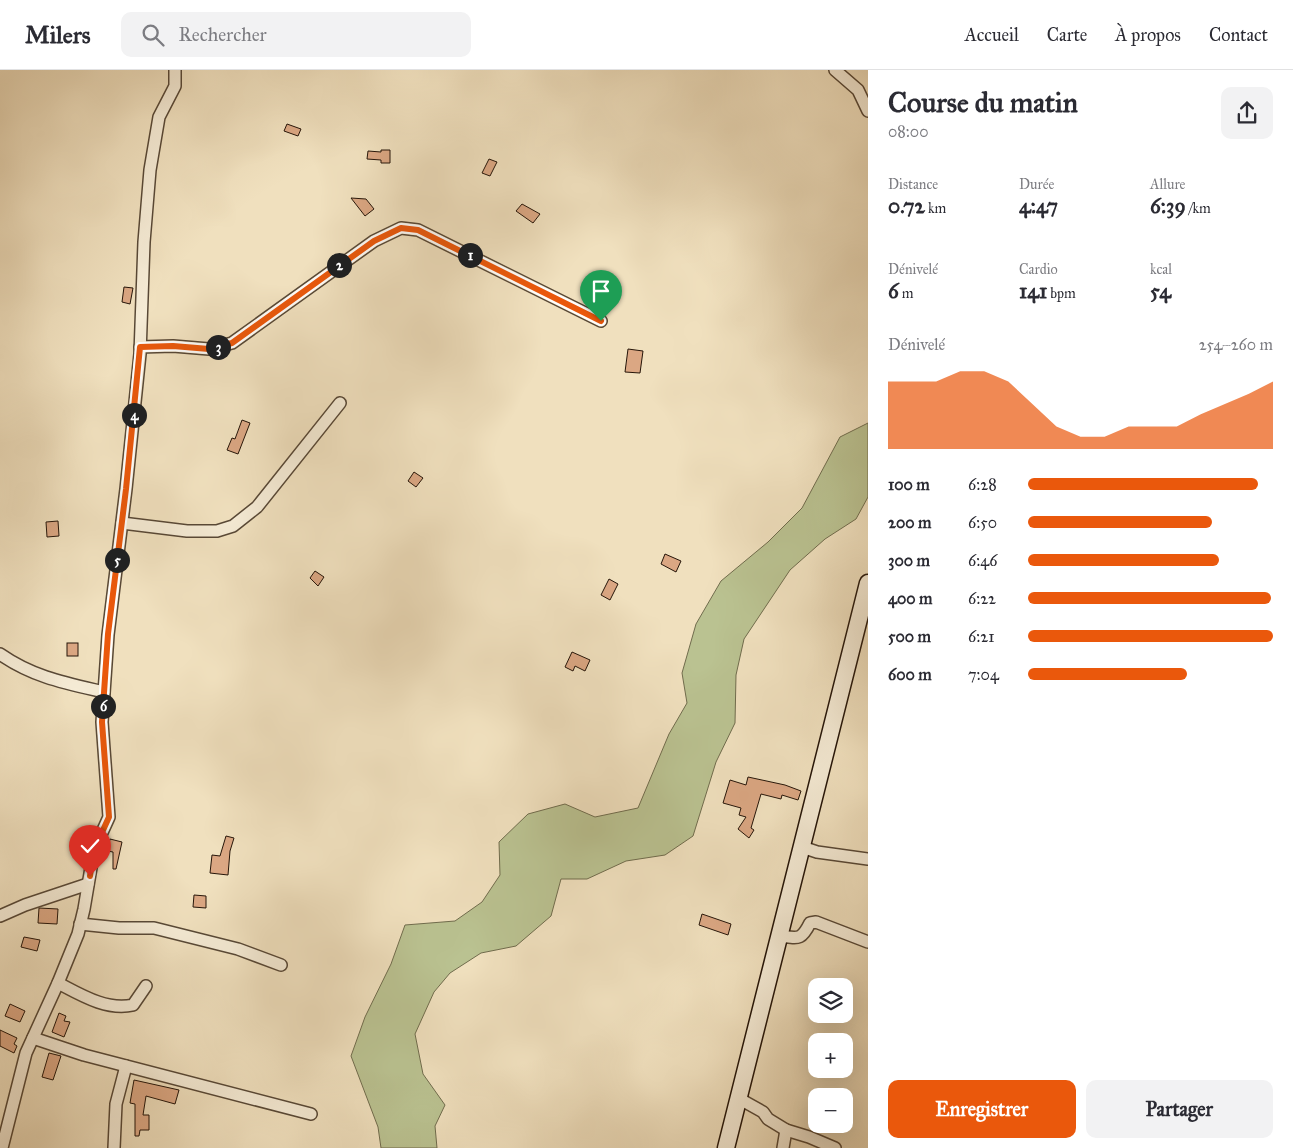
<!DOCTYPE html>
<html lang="fr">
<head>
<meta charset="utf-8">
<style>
	body { margin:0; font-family:"IM FELL Great Primer",serif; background:#f2f2f3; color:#2b2b33; height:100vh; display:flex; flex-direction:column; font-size:19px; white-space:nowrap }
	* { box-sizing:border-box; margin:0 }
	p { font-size:16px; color:#7c7c81 }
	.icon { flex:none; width:28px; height:28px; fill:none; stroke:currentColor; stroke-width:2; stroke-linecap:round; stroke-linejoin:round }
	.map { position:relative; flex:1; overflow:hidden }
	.sheet { display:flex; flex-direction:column; background:#fff; width:425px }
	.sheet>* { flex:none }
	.controls { position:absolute; left:808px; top:908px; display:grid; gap:10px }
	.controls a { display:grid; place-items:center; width:45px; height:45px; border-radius:10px; background:#fff; box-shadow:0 5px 20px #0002; font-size:25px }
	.pin { position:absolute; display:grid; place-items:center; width:42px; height:42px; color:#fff; margin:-51px -21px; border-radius:50% 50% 50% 0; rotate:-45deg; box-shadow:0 0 5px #0007 }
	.pin .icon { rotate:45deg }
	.km { position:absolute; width:25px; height:25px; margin:-12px; border-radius:50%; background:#222; color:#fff; font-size:14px; line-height:25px; text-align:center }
	.round { display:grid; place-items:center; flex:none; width:52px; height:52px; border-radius:10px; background:#f2f2f3 }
	.summary { display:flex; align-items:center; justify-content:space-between; height:85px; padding:0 20px }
	h1 { font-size:28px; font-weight:800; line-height:38px }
	.figures { display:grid; grid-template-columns:repeat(3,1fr); gap:8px; height:85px; padding:5px 20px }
	.figures div { display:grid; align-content:center }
	.figures b { font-size:21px; font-weight:800 }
	.figures small { font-size:14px; font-weight:400 }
	.figures p { font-size:14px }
	.chart { height:140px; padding:10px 20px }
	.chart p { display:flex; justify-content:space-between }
	.chart svg { width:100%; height:90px; margin-top:5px; fill:#ea580c; opacity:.7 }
	.action { display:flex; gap:10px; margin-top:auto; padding:10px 20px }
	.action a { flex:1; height:58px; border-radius:10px; background:#ea580c; color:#fff; font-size:20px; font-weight:800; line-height:58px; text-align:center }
	.action a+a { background:#f2f2f3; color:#2b2b33 }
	ul { padding:0 20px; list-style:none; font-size:16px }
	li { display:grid; grid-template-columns:80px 60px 1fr; align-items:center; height:38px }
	li i { height:12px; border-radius:6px; background:#ea580c }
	header { display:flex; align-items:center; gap:30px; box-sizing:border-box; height:70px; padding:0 25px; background:#fff; border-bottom:1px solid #e1e1e2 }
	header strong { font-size:24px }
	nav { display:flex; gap:28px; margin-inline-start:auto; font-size:18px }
	.search { width:350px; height:45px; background:#f2f2f3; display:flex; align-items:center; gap:12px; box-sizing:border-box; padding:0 18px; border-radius:10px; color:#7c7c81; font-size:19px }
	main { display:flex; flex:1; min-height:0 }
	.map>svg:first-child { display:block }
</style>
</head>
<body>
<header>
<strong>Milers</strong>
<div class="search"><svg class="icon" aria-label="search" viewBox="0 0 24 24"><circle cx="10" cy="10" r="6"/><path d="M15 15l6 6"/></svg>Rechercher</div>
<nav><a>Accueil</a><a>Carte</a><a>À propos</a><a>Contact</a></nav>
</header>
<main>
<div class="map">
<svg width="868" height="1078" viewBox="0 0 868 1078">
	<rect width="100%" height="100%" fill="#f0e0be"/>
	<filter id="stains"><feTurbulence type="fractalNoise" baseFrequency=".004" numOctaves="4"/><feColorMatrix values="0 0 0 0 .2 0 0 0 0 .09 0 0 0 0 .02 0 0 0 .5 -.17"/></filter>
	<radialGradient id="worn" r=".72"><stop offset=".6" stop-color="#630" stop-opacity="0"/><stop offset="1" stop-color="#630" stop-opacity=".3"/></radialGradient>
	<polygon fill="#bac291" stroke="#706c4d" points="868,353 868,427 856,449 825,469 790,500 744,569 736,605 735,653 716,692 693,766 665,785 626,791 587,809 561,809 551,846 516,876 481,883 450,903 434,922 415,964 423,1004 445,1035 435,1056 437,1078 381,1078 378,1057 351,986 365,947 391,894 405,855 455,851 482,832 500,805 499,772 528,744 565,734 595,747 638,738 669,664 687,633 682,603 696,554 721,511 768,472 802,438 840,367"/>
	<g fill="#dba783" stroke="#251509">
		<polygon points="287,54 301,59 298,66 284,61"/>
		<polygon points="381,80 390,80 390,93 381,93 381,90 367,89 368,81 381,82"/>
		<polygon points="489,89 497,92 490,106 482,103"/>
		<polygon points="351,128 366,129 374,139 365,146"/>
		<polygon points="522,134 540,144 533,153 516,141"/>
		<polygon points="124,217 133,218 130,234 122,232"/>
		<polygon points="628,279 643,281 640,303 625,302"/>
		<polygon points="242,350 250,353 238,384 227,380 232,368 235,369"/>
		<polygon points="414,402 423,408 416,417 408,411"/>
		<polygon points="58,451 59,466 47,467 46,452"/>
		<polygon points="665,484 681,491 676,502 661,494"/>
		<polygon points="315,501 324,507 318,516 310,508"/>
		<polygon points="609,509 618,514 610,530 601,525"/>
		<rect x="67" y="573" width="11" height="13"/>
		<polygon points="572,582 590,590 585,601 575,596 573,601 565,597"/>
		<polygon points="748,707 785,715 801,721 798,730 782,725 781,729 761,724 751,758 754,760 749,768 738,759 746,747 739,745 741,738 723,733 730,710 746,715"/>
		<polygon points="226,766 234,768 230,781 228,805 210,803 212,785 220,786"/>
		<polygon points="110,769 122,772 116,799 113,799 113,782 107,781"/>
		<polygon points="194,825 206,826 206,838 193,837"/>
		<polygon points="39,838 58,839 57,854 38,853"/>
		<polygon points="702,844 731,854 728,865 699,855"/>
		<polygon points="24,867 40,870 37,881 21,877"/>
		<polygon points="10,934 25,941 20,952 5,946"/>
		<polygon points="59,943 66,946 64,951 70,952 64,967 52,962"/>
		<polygon points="0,960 17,968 14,974 17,976 14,983 0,976"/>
		<polygon points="49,983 61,986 53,1010 42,1007"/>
		<polygon points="134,1010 179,1020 175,1034 146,1026 143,1045 149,1045 149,1060 140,1060 139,1066 135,1066 135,1034 130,1033"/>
	</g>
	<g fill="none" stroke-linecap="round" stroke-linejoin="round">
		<defs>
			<g id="street">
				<polyline points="835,0 858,20 868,41"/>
				<polyline points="140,277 173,276 209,279 232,273 374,171 401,158 418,160 601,251"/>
				<polyline points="122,453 187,461 217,461 233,456 257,437 340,333"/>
				<path d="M0,584C33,607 65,613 104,622"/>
				<polyline points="802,777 817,782 868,789"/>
				<polyline points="0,846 25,835 88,814"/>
				<polyline points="80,854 119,858 154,858 238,879 281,895"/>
				<path d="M780,866C798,868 801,871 810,853L816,852L868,872"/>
				<path d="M58,913C81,925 107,941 133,935L146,916"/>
				<polyline points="33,968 84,985 311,1044"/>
				<polyline points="738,1028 763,1042 768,1049 786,1060 809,1067 835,1078"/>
				<polyline points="2,1078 26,983 58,913 78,864 84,839 94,780 109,747 102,652 108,565 126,419 140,284 144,172 150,100 159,47 175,16 175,0"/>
				<polyline points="114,1078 116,1034 126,996"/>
				<polyline points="783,1078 786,1060"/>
			</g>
			<polyline id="secondary" points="726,1078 868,513"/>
		</defs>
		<use href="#street" stroke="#584836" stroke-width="14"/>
		<use href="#secondary" stroke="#251509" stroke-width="19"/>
		<use href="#street" stroke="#f5ebd5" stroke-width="11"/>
		<use href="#secondary" stroke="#f5ebd5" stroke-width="16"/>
	</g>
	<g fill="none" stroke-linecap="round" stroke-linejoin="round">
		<defs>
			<polyline id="route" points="90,806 94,780 109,747 102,652 108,564 126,419 140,277 173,276 209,279 232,273 374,171 401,158 418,160 601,251"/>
		</defs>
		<use href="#route" stroke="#fff" stroke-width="10"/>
		<use href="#route" stroke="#ea580c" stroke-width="6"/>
	</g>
	<rect width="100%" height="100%" filter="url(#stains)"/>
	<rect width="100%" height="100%" fill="url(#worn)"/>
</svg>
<div class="controls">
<a><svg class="icon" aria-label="layers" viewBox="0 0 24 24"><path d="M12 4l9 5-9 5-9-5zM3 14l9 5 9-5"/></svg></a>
<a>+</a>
<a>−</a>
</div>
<div class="pin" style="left:601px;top:251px;background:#1e9e55"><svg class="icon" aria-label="arrive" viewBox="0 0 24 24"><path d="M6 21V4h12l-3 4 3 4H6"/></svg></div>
<div class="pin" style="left:90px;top:806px;background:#d93025"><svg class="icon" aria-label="check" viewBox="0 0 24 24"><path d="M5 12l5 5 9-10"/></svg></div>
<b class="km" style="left:470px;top:185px">1</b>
<b class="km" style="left:339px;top:195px">2</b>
<b class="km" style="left:218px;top:277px">3</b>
<b class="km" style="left:134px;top:345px">4</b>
<b class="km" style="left:117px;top:490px">5</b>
<b class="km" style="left:103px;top:636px">6</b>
</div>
<section class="sheet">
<div class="summary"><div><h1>Course du matin</h1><p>08:00</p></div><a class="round"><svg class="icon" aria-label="share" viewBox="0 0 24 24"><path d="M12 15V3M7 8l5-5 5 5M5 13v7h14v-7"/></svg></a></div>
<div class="figures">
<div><p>Distance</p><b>0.72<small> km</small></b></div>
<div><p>Durée</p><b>4:47</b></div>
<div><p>Allure</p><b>6:39<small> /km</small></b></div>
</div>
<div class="figures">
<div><p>Dénivelé</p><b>6<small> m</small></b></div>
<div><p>Cardio</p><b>141<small> bpm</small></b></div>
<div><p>kcal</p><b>54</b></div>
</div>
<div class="chart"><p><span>Dénivelé</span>254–260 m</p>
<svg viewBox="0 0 160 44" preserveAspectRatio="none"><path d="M0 44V11L10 11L20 11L30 6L40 6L50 11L60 22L70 33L80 38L90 38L100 33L110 33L120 33L130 27L140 22L150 17L160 11V44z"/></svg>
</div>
<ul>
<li><b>100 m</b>6:28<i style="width:94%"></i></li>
<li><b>200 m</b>6:50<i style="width:75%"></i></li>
<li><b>300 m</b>6:46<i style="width:78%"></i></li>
<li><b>400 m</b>6:22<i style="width:99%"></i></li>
<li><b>500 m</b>6:21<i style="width:100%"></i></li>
<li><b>600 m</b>7:04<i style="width:65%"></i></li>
</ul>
<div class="action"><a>Enregistrer</a><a>Partager</a></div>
</section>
</main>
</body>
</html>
